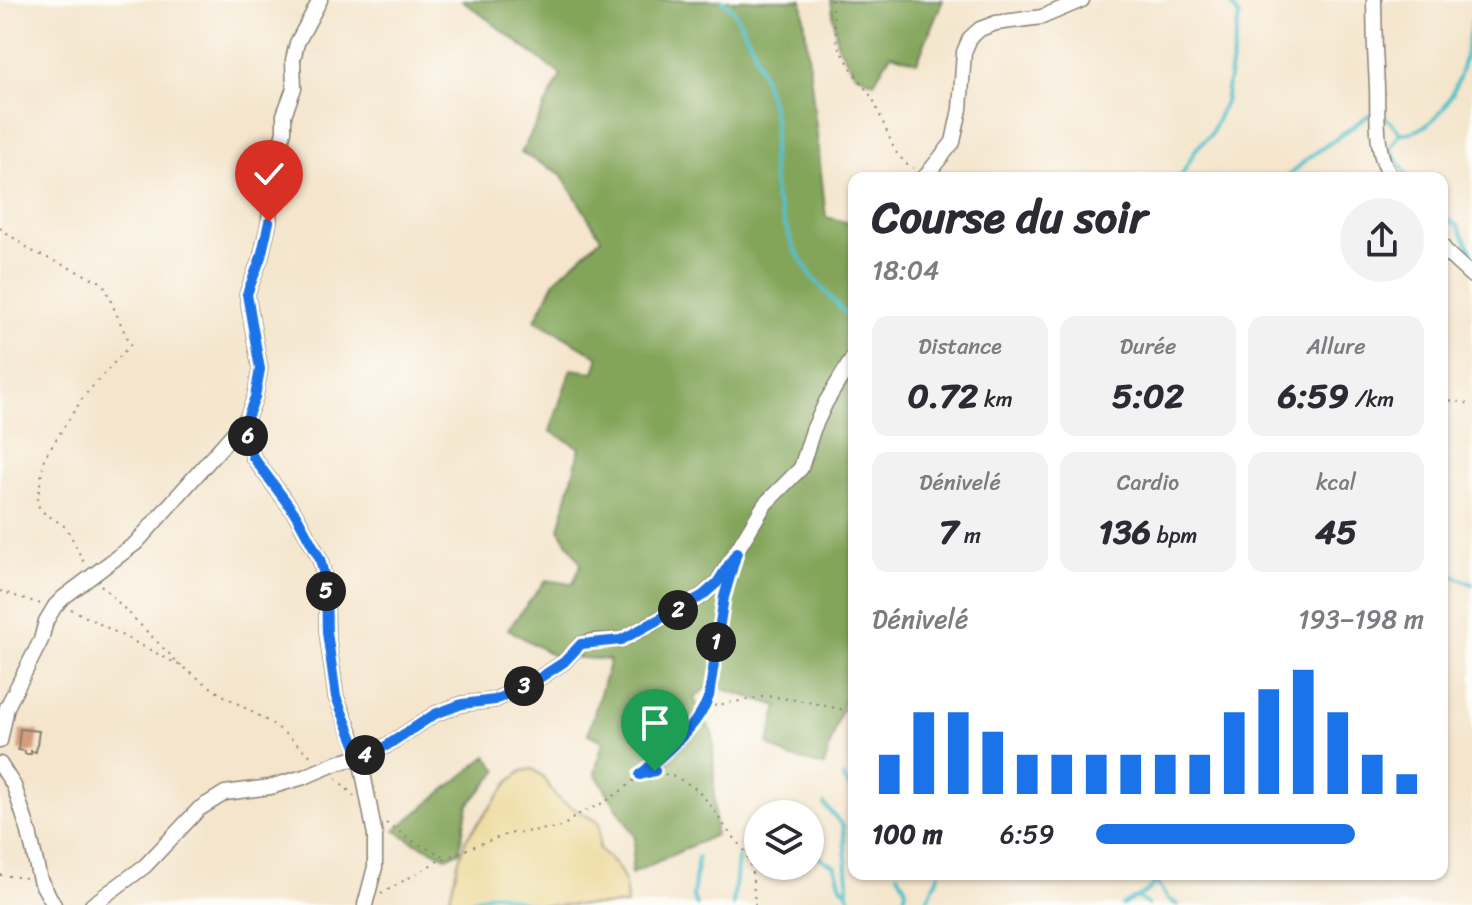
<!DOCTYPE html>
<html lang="fr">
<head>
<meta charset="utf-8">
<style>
	body { margin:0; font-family:Sriracha,sans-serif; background:#f2f2f3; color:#2b2b33; height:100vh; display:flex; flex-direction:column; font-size:30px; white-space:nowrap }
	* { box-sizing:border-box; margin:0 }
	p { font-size:26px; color:#7c7c81 }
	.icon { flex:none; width:44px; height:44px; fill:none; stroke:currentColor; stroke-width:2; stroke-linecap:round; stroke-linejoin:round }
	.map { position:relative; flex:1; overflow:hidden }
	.sheet { position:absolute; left:848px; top:172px; width:600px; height:708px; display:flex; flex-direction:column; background:#fff; border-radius:16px; box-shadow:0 2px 6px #0004 }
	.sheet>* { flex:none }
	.tools { position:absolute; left:744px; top:800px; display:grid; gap:16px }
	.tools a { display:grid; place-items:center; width:80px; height:80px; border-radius:50%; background:#fff; box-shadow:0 2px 6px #0004; font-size:40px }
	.pin { position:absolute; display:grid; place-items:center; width:68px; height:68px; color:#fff; margin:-82px -34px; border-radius:50% 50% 50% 0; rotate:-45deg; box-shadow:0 0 8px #0007 }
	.pin .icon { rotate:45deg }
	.km { position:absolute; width:40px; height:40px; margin:-20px; border-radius:50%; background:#222; color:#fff; font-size:22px; line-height:40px; text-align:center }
	.round { display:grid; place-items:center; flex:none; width:84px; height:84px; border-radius:42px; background:#f2f2f3 }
	.summary { display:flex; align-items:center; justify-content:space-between; height:136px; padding:0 24px }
	h1 { font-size:44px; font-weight:700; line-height:60px }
	.stats { display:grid; grid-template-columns:repeat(3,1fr); gap:12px; height:136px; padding:8px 24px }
	.stats div { display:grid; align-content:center; border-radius:16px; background:#f2f2f3; text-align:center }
	.stats b { font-size:34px; font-weight:700 }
	.stats small { font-size:22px; font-weight:400 }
	.stats p { font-size:22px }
	.chart { height:224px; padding:16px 24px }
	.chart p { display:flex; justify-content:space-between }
	.chart svg { width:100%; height:144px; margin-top:8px; stroke:#1a73e8; stroke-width:6 }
	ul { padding:0 24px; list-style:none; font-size:26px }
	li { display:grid; grid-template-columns:128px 96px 1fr; align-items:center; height:60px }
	li i { height:20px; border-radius:10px; background:#1a73e8 }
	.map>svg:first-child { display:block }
</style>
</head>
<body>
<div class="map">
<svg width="1472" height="905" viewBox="0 0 1472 905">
	<rect width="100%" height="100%" fill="#fdfcf7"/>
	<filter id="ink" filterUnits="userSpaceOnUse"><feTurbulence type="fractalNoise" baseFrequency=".0125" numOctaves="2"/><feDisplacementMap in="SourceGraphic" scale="16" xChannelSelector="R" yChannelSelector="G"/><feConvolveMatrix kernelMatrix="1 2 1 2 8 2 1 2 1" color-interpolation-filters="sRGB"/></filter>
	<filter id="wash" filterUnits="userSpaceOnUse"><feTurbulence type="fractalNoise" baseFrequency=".006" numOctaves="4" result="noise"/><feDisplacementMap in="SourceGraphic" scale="32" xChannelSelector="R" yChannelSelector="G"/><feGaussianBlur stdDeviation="1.8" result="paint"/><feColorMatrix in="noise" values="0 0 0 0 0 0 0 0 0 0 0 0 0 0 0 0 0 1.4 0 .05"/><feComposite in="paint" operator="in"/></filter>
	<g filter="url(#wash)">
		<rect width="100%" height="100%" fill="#f4e5cc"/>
		<g fill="#83a55a" stroke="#50603b" stroke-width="2">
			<polygon points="462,0 802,0 826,217 854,224 854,573 850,587 854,589 854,668 824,766 789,757 768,744 778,706 710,685 694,698 713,735 715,835 631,874 635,837 595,773 603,741 588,734 610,660 554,656 508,629 546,580 573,584 581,564 559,529 580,448 550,431 571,369 594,372 599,357 535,320 556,279 601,238 561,174 521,153 561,75"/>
			<polygon points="831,0 943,0 917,62 891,54 874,82 855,74 837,44"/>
			<polygon points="487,756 498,771 468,805 459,852 446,857 412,841 395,830"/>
		</g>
		<path fill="#eeda9e" stroke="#857b5d" stroke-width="2" d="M533,769L542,776L558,799L599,823V849C621,870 626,873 627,905H448L458,863L466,839L510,781L522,771Z"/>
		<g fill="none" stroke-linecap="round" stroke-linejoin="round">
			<g stroke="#53c0c9" stroke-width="4">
				<polyline points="723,0 734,11 753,47 770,98 775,122 772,164 775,198 794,248 812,277 854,323"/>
				<polyline points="1400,133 1390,149 1409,178"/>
				<polyline points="1180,178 1196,149 1211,134 1225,102 1239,17 1228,0"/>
				<path d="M1286,178L1307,159L1369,115C1385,114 1391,121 1400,133C1412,134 1419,130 1429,123C1452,105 1462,74 1467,46C1469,37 1469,30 1472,21"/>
				<polyline points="1442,216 1458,226 1472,253"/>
				<polyline points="1442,571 1472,584"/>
				<polyline points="843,777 854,795"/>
				<polyline points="824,804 843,826 848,880 847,893 853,905"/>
				<polyline points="817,856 835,866 841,886 847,892"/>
				<polyline points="898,874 906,889 903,905"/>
				<polyline points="1156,882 1168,899 1178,905"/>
				<polyline points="1137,897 1148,905"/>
				<polyline points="460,905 494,893 533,905"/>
				<polyline points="697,905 693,897 698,857"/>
				<polyline points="733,905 738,858"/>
				<polyline points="925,905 939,874"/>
				<path d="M1122,905C1136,897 1155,892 1157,874"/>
			</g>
		</g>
		<g id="blocks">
			<polygon fill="#d59c7c" points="20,729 39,731 36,752 31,751 31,754 25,754 25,751 18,750"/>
		</g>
	</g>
	<g filter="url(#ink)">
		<use href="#blocks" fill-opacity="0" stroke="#888074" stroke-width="2"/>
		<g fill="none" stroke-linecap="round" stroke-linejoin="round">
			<defs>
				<g id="minor">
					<path d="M1374,0C1374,29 1375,58 1377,87C1378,116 1374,154 1392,178"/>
					<polyline points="924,178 953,142 960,109 964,52 970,38 980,29 996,23 1042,17 1082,0"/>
					<polyline points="1442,246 1448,254 1472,276"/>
					<polyline points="247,418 248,440 253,457 296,515 320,559 326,584 327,632 336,697 359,752 375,835 375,867 365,905"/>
					<polyline points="0,741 7,707 41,640 46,621 55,606 64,597 136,543 247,418 255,397 260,369 247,294 261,257 269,222 272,176 284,131 284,115 294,88 293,60 297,43 320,0"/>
					<polyline points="0,764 14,786 29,832 40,880 54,905"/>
					<polyline points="92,905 145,866 199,809 225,793 270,787 304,777 337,763 360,757 386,746 435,714 462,704 495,700 538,679 564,662 581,644 593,641 621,640 702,596 717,583 765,504 801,468 813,430 826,402 854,356"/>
				</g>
			</defs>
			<use href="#minor" stroke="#888074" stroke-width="17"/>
			<g stroke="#888074" stroke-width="2" stroke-dasharray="2 6" stroke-linecap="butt">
				<polyline points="831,0 837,44 855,74 873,99 895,151 906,164 914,168"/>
				<polyline points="0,228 32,251 103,283 130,345 84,396 44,458 37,504 43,512 67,528 85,565"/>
				<polyline points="1442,399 1472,404"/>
				<polyline points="101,585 182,667"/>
				<polyline points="0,591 41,604"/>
				<polyline points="71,609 179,665"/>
				<polyline points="184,668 216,691 276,726 313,758"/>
				<polyline points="706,707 768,696 803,701 854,712"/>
				<path d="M641,775C655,771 663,773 677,778C705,790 711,808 728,831C733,837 740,843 744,850C754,866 753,887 755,905"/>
				<polyline points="336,778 354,796"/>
				<polyline points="386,823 412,841 446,857"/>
				<polyline points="0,875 27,878"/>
				<polyline points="381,894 438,861 477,845 508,834 562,827 577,815 605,802 625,788 669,749 695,723 705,707 709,696 715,647 725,596"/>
			</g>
			<use href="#minor" stroke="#fff" stroke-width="14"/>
		</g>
	</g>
	<g fill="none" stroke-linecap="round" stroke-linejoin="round" filter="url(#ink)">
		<defs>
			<path id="route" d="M269,222L261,257L247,294L260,369L255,397L247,418L248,440L253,457L296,515L320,559L326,584L327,632L336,697L360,757L386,746L435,714L462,704L495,700L538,679L564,662L581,644L621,640L702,596L717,583L737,552L724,597L709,696C697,729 665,752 640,775L655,771"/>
		</defs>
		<use href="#route" stroke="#fff" stroke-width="16"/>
		<use href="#route" stroke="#1a73e8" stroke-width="10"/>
	</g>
</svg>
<div class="tools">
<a><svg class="icon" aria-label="layers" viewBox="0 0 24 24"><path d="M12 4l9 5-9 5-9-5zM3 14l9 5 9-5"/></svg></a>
</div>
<div class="pin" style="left:655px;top:771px;background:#1e9e55"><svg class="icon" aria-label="arrive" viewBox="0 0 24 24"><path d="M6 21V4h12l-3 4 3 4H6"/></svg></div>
<div class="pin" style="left:269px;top:222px;background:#d93025"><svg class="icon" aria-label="check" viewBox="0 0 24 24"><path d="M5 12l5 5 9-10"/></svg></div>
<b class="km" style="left:716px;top:642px">1</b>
<b class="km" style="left:678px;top:610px">2</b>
<b class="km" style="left:524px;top:686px">3</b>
<b class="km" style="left:365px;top:755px">4</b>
<b class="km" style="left:326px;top:591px">5</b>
<b class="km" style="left:248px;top:436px">6</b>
<section class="sheet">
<div class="summary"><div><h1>Course du soir</h1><p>18:04</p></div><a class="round"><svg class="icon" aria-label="share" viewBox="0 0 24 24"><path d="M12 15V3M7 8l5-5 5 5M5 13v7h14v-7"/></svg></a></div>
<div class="stats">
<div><p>Distance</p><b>0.72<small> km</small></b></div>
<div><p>Durée</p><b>5:02</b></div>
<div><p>Allure</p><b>6:59<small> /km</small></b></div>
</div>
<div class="stats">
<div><p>Dénivelé</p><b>7<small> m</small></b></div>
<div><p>Cardio</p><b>136<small> bpm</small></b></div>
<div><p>kcal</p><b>45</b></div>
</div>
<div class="chart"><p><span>Dénivelé</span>193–198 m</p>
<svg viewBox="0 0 160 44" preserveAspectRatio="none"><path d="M5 44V32M15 44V19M25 44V19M35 44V25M45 44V32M55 44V32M65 44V32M75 44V32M85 44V32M95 44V32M105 44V19M115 44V12M125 44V6M135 44V19M145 44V32M155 44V38"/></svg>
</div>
<ul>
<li><b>100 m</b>6:59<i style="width:79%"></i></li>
</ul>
</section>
</div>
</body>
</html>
